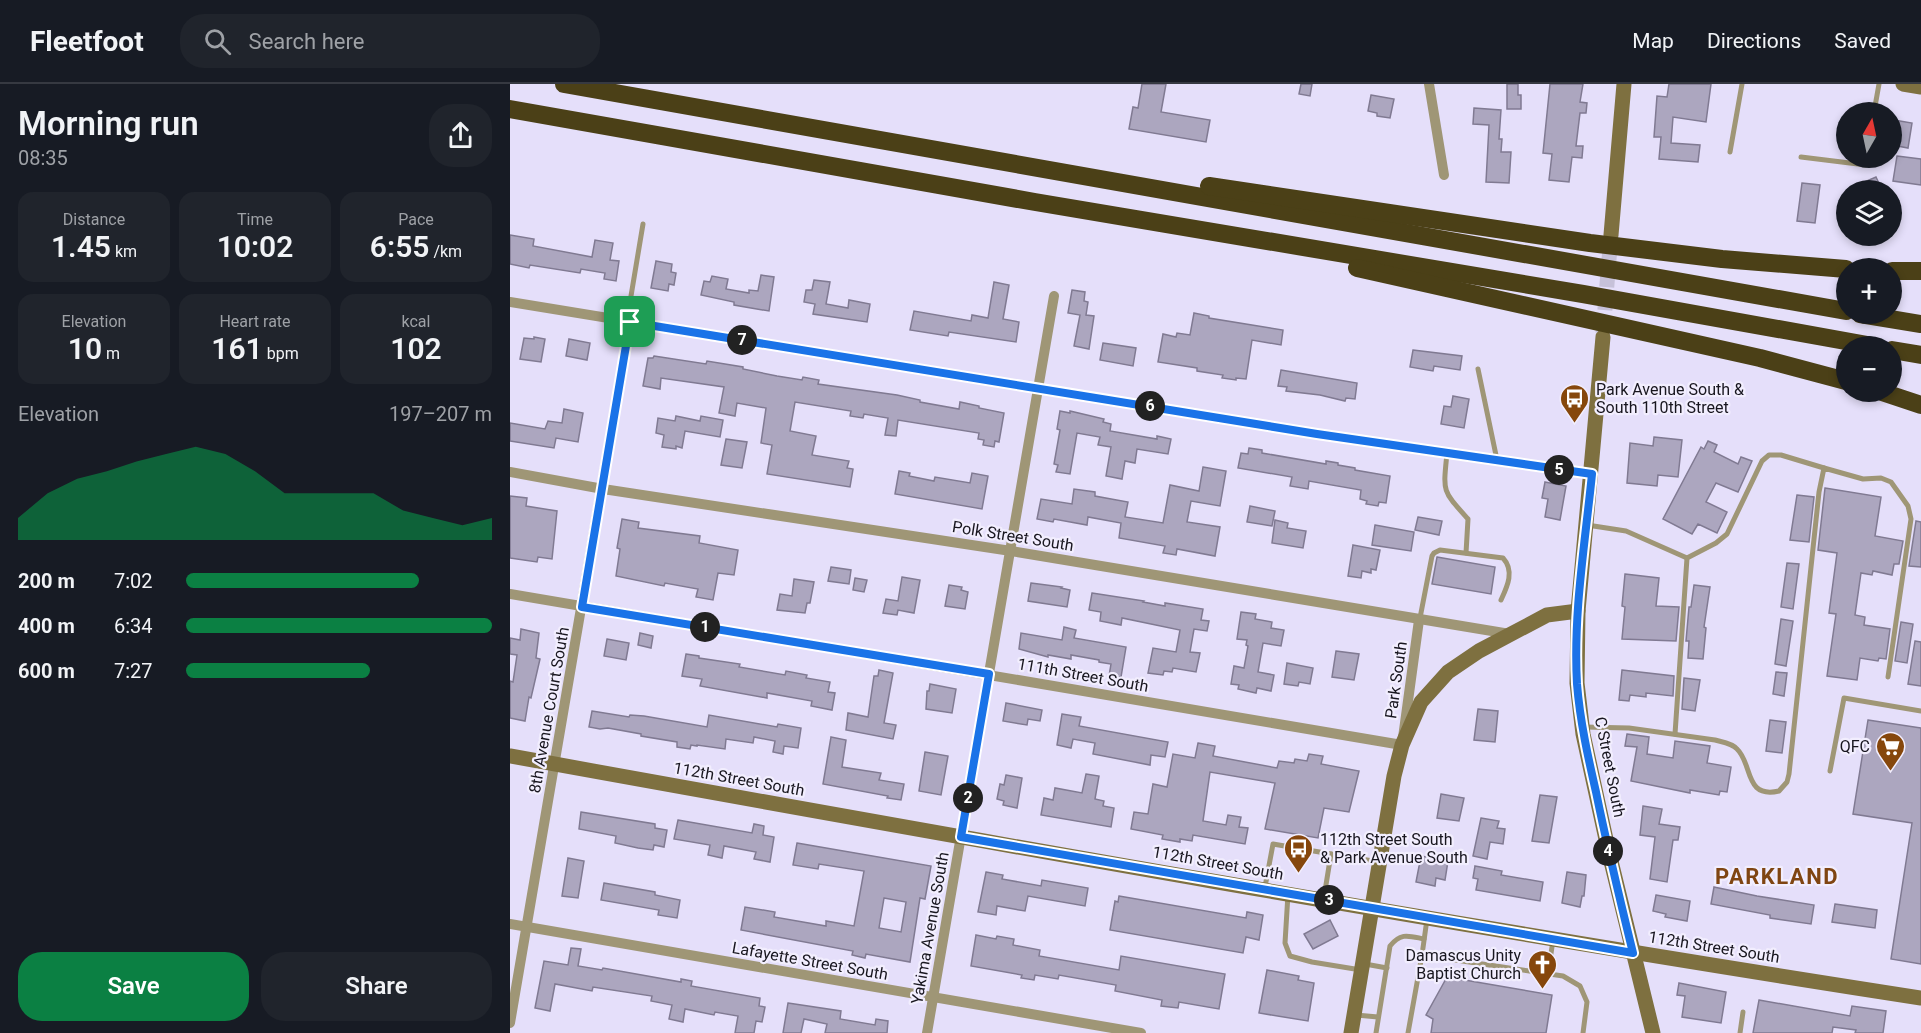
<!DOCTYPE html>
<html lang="en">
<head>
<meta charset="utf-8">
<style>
	body { margin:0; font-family:Roboto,sans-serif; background:#20242c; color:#f1f3f6; height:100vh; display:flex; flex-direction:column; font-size:22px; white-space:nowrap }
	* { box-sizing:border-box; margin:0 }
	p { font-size:20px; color:#9ea1a6 }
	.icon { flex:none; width:33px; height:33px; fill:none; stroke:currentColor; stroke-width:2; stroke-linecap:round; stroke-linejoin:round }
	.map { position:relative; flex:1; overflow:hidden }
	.panel { display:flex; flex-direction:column; background:#171b24; width:510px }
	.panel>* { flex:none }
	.needle { width:39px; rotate:9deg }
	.fabs { position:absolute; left:1326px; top:18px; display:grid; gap:12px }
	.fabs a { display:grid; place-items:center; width:66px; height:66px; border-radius:50%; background:#171b24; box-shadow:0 3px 9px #0003; font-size:30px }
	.pin { position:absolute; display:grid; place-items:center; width:51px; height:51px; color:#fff; margin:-26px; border-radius:12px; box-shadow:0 3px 9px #0006 }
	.km { position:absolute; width:30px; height:30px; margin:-15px; border-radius:50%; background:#222; color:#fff; font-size:16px; line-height:30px; text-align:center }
	.round { display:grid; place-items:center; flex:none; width:63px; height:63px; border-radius:24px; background:#20242c }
	.headline { display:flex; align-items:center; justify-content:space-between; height:102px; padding:0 18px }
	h1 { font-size:33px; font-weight:600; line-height:45px }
	.figures { display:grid; grid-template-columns:repeat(3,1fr); gap:9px; height:102px; padding:6px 18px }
	.figures div { display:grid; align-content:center; border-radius:15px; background:#20242c; text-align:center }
	.figures b { font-size:30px; font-weight:600 }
	.figures small { font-size:16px; font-weight:400 }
	.figures p { font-size:16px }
	.chart { height:168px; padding:12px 18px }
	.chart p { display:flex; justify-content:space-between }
	.chart svg { width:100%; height:108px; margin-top:6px; fill:#0b8043; opacity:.7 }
	.action { display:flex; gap:12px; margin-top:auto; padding:12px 18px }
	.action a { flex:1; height:69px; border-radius:24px; background:#0b8043; color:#fff; font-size:24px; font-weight:600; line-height:69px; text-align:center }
	.action a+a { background:#20242c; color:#f1f3f6 }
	ul { padding:0 18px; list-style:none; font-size:20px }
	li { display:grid; grid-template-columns:96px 72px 1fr; align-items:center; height:45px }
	li i { height:15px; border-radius:8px; background:#0b8043 }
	header { display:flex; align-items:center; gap:36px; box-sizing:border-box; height:84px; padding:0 30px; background:#171b24; border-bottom:2px solid #363941 }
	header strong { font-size:28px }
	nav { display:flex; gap:33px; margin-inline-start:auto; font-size:21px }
	.search { width:420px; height:54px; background:#20242c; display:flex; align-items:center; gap:15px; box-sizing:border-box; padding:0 21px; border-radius:24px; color:#9ea1a6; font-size:22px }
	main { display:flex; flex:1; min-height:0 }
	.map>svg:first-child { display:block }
</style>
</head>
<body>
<header>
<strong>Fleetfoot</strong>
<div class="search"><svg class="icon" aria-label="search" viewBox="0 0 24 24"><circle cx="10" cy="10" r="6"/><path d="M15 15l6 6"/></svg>Search here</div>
<nav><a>Map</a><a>Directions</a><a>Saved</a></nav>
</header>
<main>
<section class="panel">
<div class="headline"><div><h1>Morning run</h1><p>08:35</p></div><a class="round"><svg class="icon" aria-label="share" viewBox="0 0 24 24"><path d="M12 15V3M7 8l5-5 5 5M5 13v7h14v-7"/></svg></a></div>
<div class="figures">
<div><p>Distance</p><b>1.45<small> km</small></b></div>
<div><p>Time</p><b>10:02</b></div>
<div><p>Pace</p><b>6:55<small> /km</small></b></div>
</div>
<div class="figures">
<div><p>Elevation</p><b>10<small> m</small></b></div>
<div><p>Heart rate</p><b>161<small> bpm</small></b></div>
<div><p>kcal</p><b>102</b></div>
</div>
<div class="chart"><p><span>Elevation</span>197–207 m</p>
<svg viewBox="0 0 160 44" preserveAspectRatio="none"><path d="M0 44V35L10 25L20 19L30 16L40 12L50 9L60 6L70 9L80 16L90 25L100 25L110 25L120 25L130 32L140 35L150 38L160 35V44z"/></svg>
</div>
<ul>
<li><b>200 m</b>7:02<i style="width:76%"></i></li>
<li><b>400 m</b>6:34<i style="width:100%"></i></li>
<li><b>600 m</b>7:27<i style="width:60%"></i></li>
</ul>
<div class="action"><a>Save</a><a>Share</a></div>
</section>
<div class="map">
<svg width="1411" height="949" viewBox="0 0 1411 949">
	<rect width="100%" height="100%" fill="#e5dffa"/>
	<g fill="#aca6bf" stroke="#807a92" stroke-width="1.5" fill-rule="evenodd">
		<polygon points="632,0 656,0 651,28 700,36 696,58 619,45 623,23 628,24"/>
		<polygon points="791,0 802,0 800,12 789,10"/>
		<polygon points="997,0 1008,0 1008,11 1011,11 1011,25 997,25"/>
		<polygon points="1040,0 1073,0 1070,18 1077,19 1076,29 1070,29 1066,62 1073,62 1072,74 1062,73 1059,98 1039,96 1042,70 1033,69"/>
		<polygon points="1159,0 1201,0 1196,38 1163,33 1161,59 1190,61 1188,78 1149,75 1151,53 1144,53 1147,12 1157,13"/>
		<polygon points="861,11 884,15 880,34 867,32 867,29 858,27"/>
		<polygon points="964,24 991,26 989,55 992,55 991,68 1001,68 999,99 976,98 979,41 963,40"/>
		<polygon points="1384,36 1402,39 1398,64 1382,61"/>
		<polygon points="1387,72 1411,75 1411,101 1383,97"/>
		<polygon points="1366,93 1372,106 1336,106"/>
		<polygon points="1292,99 1310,101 1305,139 1287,137"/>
		<polygon points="0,151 24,155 23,162 82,173 85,156 103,159 100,176 109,177 106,197 94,195 95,189 71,185 70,189 20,181 19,184 0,180"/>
		<polygon points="146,177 162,180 161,188 166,189 164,201 159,200 158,207 141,204"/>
		<polygon points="251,191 264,193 259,227 224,221 224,218 191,211 194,197 200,198 202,192 218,195 216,205 239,209 239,206 248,207"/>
		<polygon points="304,196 320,198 316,220 338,224 339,216 360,220 357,238 303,230 305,220 294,218 296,206 302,206"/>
		<polygon points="484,198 499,201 493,235 509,238 506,258 439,248 438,252 400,246 404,227 461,237 462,231 478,234"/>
		<polygon points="562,206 575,208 574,217 578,218 576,231 584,232 579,265 564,262 570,231 558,229"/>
		<polygon points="684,229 699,232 699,234 773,246 771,261 742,256 736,295 726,294 726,296 712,294 713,291 687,287 687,284 648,278 653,250 666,253 667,249 680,251"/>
		<polygon points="24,253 35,255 31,278 10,275 14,254 24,255"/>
		<polygon points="59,255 80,259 77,276 56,272"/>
		<polygon points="593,259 626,264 623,282 590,276"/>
		<polygon points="903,266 952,272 950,286 924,282 923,287 900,283"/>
		<polygon points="144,272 196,280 197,277 233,283 233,285 267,292 292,296 293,293 309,296 308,300 387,311 410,316 410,318 449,325 450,318 469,322 469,324 494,329 489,358 485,357 484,363 473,361 474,356 468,355 469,349 388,336 386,352 375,351 378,334 354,330 353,334 340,332 341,327 285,318 280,347 306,352 302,371 339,377 337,384 343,385 340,403 257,390 262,361 251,359 256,324 227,319 225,332 209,329 214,303 151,294 150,305 133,302 138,274 143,274"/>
		<polygon points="771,286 847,299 845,315 836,314 835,317 810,311 776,307 777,303 768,302"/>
		<polygon points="943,312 959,315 954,344 931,340 934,322 941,323"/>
		<polygon points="54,325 73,329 68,358 46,354 44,364 0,357 0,339 35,345 38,337 52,339"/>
		<polygon points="550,327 560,329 560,327 594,335 593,338 601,340 600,347 647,355 647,352 661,355 658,370 627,365 625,379 615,377 612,395 596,392 601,363 588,361 590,353 567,349 560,390 546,388 548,381 544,380 550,346 547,345"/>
		<polygon points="166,332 190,337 191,332 213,336 210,353 175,347 172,364 166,362 166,365 152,363 154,351 146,349 148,334 165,337"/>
		<polygon points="1144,353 1172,356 1168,393 1148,391 1147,402 1117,399 1120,359 1143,362"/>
		<polygon points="216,355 237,358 232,384 211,381"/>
		<polygon points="1198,357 1207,361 1204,368 1228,380 1231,373 1242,377 1228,408 1206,399 1196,418 1217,428 1207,449 1188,440 1182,450 1153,435 1191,363 1194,365"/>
		<polygon points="739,364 752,366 752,369 816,380 816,377 828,379 828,381 845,384 845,386 880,392 876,419 869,418 868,422 856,420 857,417 850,415 851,406 799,397 798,405 780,402 782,393 728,384 731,369 738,370"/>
		<polygon points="693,383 716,387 710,422 681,417 677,438 710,443 705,472 667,465 666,471 653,469 655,462 609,454 611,439 578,433 577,441 544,435 543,438 527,435 531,415 562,420 564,405 585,408 585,412 618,418 615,433 653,439 660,401 689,407"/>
		<polygon points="389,387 400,389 399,392 424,397 425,393 460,399 462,389 478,392 472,425 385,410"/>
		<polygon points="1035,398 1056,402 1050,436 1035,433 1038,415 1032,414"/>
		<polygon points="1315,404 1371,413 1365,452 1393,457 1389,480 1384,480 1382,491 1363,487 1362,491 1351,489 1345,531 1355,533 1354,541 1380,545 1376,575 1369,574 1368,577 1350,574 1347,596 1317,592 1326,530 1319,529 1327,469 1308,466"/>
		<polygon points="1287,411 1304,413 1299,458 1280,456"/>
		<polygon points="0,412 17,414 16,422 47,427 42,475 28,473 27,478 0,474"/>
		<polygon points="740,422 765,427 762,442 737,438"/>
		<polygon points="908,433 932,437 929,451 905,446"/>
		<polygon points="112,435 129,438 128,444 190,452 189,459 228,466 224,491 208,489 203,516 186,513 188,505 155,499 154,502 106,492 110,465 107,464"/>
		<polygon points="765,436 778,439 777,444 796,447 793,464 762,459"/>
		<polygon points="1406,437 1411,438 1411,483 1399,482"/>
		<polygon points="865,441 904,448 901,467 862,461"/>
		<polygon points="843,461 870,466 866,486 861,485 861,489 852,487 851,494 838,492"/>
		<polygon points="927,473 985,483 981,510 922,500"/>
		<polygon points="1277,479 1289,480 1283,525 1271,523"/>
		<polygon points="321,483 341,486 339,500 318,497"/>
		<polygon points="1115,490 1149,494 1146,522 1169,523 1166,557 1112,555 1115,523 1112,522"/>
		<polygon points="392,493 410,496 404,529 388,526 387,531 373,529 376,515 388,517"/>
		<polygon points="345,494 357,496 354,508 343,506"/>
		<polygon points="284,495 304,498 300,519 297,519 295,529 267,526 270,510 282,512"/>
		<polygon points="521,499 552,503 551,504 560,506 557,523 518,517"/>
		<polygon points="439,501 452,503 451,506 458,508 455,525 435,522"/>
		<polygon points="1184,501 1200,503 1194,543 1196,544 1193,575 1178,574 1179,557 1176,557 1179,523 1181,523"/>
		<polygon points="582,509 634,517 633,518 655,522 655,519 693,525 691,536 699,537 697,547 684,545 680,568 690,569 686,588 663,584 662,588 654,587 653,591 638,589 643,564 666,568 670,546 612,534 611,541 590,537 591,528 579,526"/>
		<polygon points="731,528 746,530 745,535 762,538 761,544 774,546 771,562 753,559 748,588 764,591 761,607 747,604 746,609 728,605 729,601 721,600 724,582 734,584 738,562 736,561 737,556 727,555"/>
		<polygon points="1271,535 1283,537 1276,582 1265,580"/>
		<polygon points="1391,538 1403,540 1397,579 1385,577"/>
		<polygon points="554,543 566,546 564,554 616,563 611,593 599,592 601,580 589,578 589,576 561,571 561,575 538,571 538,573 509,565 511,549 552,556"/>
		<polygon points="11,545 29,549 26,574 30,575 21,614 19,613 15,637 0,634 0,597 3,598 7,571 0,570 0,554 10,556"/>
		<polygon points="130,549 143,552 141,564 128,561"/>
		<polygon points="97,555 119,559 116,576 94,572"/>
		<polygon points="1405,557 1411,558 1411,602 1398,600"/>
		<polygon points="826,567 849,570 844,596 822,593"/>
		<polygon points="176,570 189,572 189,574 230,580 229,583 275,591 276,587 297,591 296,594 320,598 318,608 325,609 322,626 301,622 302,617 257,609 257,614 190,602 192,595 172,592"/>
		<polygon points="777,579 803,584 800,600 789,598 788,602 774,600"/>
		<polygon points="369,586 383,589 374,639 386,641 383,655 336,646 338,629 358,633 364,592 368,592"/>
		<polygon points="1112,586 1164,592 1163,612 1136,609 1136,613 1120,611 1119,617 1109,616"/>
		<polygon points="1266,588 1277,589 1274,612 1263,610"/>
		<polygon points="1174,594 1190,596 1185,627 1172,625"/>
		<polygon points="420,600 446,605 442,629 416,625 417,607 419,607"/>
		<polygon points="496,619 532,626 530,637 518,635 517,641 493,637"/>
		<polygon points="968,625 988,627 985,658 964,656"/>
		<polygon points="82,627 119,633 120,631 134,632 197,643 199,631 267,643 268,640 291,644 288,664 274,662 273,670 263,668 265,657 244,653 243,659 216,655 215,665 187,661 187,662 181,661 180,665 167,663 167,658 131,652 131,650 98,644 90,645 79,643"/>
		<polygon points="552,630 571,633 569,642 658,658 655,673 641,671 640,681 583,670 585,659 563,655 561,664 547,661"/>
		<polygon points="1260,636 1276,638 1272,669 1256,667"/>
		<polygon points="1358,636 1411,644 1411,880 1381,875 1402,739 1343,730"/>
		<polygon points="1117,650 1139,653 1137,670 1163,674 1165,657 1200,662 1197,679 1221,683 1217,708 1210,707 1209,711 1180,706 1180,709 1121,697 1127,663 1115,662"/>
		<polygon points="321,653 336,656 332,683 371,689 369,696 394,700 391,716 377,714 378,712 313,700"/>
		<polygon points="688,659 705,662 703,672 767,684 769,677 784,679 785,675 797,677 799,670 813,672 811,680 849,687 839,728 814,724 808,754 755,745 765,699 700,688 693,737 716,741 718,731 731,733 729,743 738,744 735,760 683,751 682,757 670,755 670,758 652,755 653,751 621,745 624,728 638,730 643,700 657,703 663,670 685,674"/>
		<polygon points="415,668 438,672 431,711 409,707"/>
		<polygon points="576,690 589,692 585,715 594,717 593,722 604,724 601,743 531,731 534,714 543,716 545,704 572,709"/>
		<polygon points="496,691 512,694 507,724 493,721 494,717 487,715 490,700 494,701"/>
		<polygon points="931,710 954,714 949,737 927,734"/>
		<polygon points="1030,711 1047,713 1039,759 1022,757"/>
		<polygon points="1133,722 1152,725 1149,740 1170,743 1168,756 1163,756 1157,798 1140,795 1145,753 1130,751"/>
		<polygon points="71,728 145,740 145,744 157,746 154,763 144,761 143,766 128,764 105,759 106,752 69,745"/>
		<polygon points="971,734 989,737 987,744 995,745 993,760 980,758 977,775 963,772"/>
		<polygon points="168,736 242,749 244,740 254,742 253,751 264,753 260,778 244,775 246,768 214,762 212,774 198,771 200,761 164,755"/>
		<path d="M287,759L421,782L415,815L410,814L400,878L356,870L355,874L342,871L343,867L231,846L235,823L265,828L264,833L316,842V837L344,842L354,787L309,780L308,785L283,781ZM374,814L396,818L391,848L369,844Z"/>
		<polygon points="911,772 938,777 935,796 926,794 925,802 906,798"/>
		<polygon points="58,774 74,777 68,814 52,812"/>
		<polygon points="965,782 992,787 991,791 1033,798 1030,817 966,806 968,795 963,794"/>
		<polygon points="476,788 493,791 492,795 531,802 532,796 578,804 575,822 518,812 515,827 487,822 486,831 468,828"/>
		<polygon points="1057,788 1076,791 1074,812 1072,812 1070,823 1052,819"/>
		<polygon points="94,799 145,808 145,811 170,816 167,834 148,831 149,826 91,816"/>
		<polygon points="1204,803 1247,812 1304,821 1301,840 1260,834 1260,831 1201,820"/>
		<polygon points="1146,811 1180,817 1177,837 1155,833 1156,830 1143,827"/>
		<polygon points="609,812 736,834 737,828 753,831 749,856 736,853 733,869 600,846 605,817 608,818"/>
		<polygon points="1325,820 1367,826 1365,844 1322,838"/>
		<polygon points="820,836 828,852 803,865 794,850"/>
		<polygon points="466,851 486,855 487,852 504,855 503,861 530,866 529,872 609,886 611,872 715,890 709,925 669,918 668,924 651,922 652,916 605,907 606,901 549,891 548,895 525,891 524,896 511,894 512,891 461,882"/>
		<polygon points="61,864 71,865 68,882 92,886 93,884 171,898 171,895 182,897 181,902 250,914 249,922 255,923 252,938 246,937 244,949 225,949 228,932 205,928 204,931 175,925 173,938 159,935 162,921 141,917 142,912 83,903 82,907 45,900 40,927 25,924 34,877 58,881"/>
		<polygon points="757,886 789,892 788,896 804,899 798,937 749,929"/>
		<polygon points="937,893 1042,911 1036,949 921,949 923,935 916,931"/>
		<polygon points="1169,899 1216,908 1211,939 1172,933 1175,912 1167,911"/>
		<polygon points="1249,916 1340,932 1342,922 1376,927 1373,949 1345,949 1346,946 1323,943 1322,949 1243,949"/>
		<polygon points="278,919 331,927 330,935 365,941 366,935 378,937 377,949 315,949 317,940 294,935 291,949 273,949"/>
	</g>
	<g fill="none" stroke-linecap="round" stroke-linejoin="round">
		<polyline stroke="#c6c1d9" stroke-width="15" stroke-dasharray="15 8" stroke-linecap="butt" points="1093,249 1101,151"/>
		<g stroke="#9f9676" stroke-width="5">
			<polyline points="1364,28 1369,0"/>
			<polyline points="1220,68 1232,0"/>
			<polyline points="1291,73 1356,81 1357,74"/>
			<polyline points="120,238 120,218 133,140"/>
			<polyline points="968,285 987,376"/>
			<path d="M937,369C933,409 932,406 958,435L956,469"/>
			<polyline points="1077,441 1116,447 1177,474"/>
			<path d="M910,534L922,472L924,469L930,466L993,474C1005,487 997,503 991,516"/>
			<path d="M1074,643L1119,644L1205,656C1212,658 1222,659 1227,665C1243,680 1234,715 1269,707L1277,698L1279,690L1309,408L1314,384L1353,395L1371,394L1381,398L1398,422L1401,435L1378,593"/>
			<polyline points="1165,650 1177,474 1206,459 1217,450 1252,377 1259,371 1271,371 1314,384"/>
			<polyline points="1320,687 1334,614 1411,627"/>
			<polyline points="821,770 869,778"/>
			<polyline points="755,803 763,760 821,770 814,813"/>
			<polyline points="778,810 775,859 780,872 802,878 851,886"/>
			<polyline points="917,835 912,871 1053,892 1070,902 1077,918 1073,949"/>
			<polyline points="855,880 877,884"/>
			<polyline points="1038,890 1043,856"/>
			<polyline points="846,931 868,933"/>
			<path d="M866,949L880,862C891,848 899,852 914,855"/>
			<polyline points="898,949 912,871"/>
			<polyline points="1230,949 1233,928"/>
		</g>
		<g stroke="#9f9676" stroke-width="10">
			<polyline points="919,0 934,91"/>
			<polyline points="0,218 807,350 1082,390"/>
			<polyline points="0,388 93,405 501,467 1000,550"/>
			<polyline points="0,510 892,661 909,536"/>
			<polyline points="0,840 631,949"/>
			<polyline points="0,939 120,238"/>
			<polyline points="417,949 544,212"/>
		</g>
		<g stroke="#7e7040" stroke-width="15">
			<polyline points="1393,0 1411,3"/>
			<polyline points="1101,151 1114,0"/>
			<polyline points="1093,253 1068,527 1067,599 1073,650 1099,769 1143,949"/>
			<path d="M0,672C470,757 939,841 1411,914"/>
			<polyline points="841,949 884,692 892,661 911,618 938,588 969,567 1037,531 1068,527"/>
		</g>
		<g stroke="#4b4017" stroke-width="18">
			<path d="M54,0C482,75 909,155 1336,227"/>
			<polyline points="0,25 525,118 1073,210 1363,262"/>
			<polyline points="699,102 1080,159 1212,175 1336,185"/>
			<polyline points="847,184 1250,274 1336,297"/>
			<polyline points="1382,187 1411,187"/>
			<polyline points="1350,230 1411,240"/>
			<polyline points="1382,266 1411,271"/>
			<polyline points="1372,308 1411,321"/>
		</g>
	</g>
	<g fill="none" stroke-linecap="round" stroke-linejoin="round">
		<defs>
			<path id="route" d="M120,238L807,350L1082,390C1075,460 1063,530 1067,600C1070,637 1078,673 1086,708C1097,762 1110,816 1123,869L451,753L479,590L72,523Z"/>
		</defs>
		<use href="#route" stroke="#fff" stroke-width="12"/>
		<use href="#route" stroke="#1a73e8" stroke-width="8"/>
	</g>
	<defs>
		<symbol id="bus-pin" viewBox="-11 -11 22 30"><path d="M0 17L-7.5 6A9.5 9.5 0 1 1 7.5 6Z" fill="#86470c" stroke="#f2eefe"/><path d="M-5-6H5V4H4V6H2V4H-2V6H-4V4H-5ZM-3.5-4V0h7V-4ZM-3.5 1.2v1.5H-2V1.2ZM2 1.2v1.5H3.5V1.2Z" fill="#fff"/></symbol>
		<symbol id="supermarket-pin" viewBox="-11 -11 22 30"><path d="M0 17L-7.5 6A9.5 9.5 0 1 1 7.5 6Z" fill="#86470c" stroke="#f2eefe"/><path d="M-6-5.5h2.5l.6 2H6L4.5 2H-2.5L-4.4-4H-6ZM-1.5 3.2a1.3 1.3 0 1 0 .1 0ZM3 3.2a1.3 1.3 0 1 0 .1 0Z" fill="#fff"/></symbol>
		<symbol id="church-pin" viewBox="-11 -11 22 30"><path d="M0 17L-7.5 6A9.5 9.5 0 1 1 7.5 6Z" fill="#86470c" stroke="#f2eefe"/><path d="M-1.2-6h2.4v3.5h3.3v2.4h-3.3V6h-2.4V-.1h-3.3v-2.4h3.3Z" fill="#fff"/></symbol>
	</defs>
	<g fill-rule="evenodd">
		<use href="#bus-pin" x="1048" y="298" width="33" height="45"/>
		<use href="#supermarket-pin" x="1364" y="646" width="33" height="45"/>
		<use href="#bus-pin" x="772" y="748" width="33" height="45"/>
		<use href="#church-pin" x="1016" y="864" width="33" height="45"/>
	</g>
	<g text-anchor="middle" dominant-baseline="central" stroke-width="4.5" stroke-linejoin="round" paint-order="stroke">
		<g font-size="16" fill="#18161f" stroke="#f2eefe" text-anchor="start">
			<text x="1086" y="305">Park Avenue South &amp;<tspan x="1086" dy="18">South 110th Street</tspan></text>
			<text x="1360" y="662" text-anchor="end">QFC</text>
			<text x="810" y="755">112th Street South<tspan x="810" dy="18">&amp; Park Avenue South</tspan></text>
			<text x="1011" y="871" text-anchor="end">Damascus Unity<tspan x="1011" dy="18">Baptist Church</tspan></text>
		</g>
		<g font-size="16" fill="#18161f" stroke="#f2eefe">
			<text transform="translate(503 452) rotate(9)">Polk Street South</text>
			<text transform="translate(573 591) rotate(10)">111th Street South</text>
			<text transform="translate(886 596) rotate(-82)">Park South</text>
			<text transform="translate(39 626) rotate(-80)">8th Avenue Court South</text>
			<text transform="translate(1100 683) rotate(79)">C Street South</text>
			<text transform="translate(229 695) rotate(10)">112th Street South</text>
			<text transform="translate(708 779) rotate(10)">112th Street South</text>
			<text transform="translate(420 844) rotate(-80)">Yakima Avenue South</text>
			<text transform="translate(1204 863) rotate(9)">112th Street South</text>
			<text transform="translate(300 877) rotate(10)">Lafayette Street South</text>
		</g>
		<g font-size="22" font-weight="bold" letter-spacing="1.5" fill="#7f4512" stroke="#f2eefe">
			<text x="1267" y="792">PARKLAND</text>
		</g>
	</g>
</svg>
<div class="fabs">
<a><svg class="needle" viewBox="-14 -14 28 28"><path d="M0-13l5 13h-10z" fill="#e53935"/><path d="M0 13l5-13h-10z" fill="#9ea1a6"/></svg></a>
<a><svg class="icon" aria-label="layers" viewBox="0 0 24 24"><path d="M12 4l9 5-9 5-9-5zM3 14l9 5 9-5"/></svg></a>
<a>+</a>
<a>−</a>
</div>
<div class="pin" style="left:120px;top:238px;background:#1e9e55"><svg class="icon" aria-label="arrive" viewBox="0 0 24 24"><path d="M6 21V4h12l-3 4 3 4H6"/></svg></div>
<b class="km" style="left:195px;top:543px">1</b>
<b class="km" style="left:458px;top:714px">2</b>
<b class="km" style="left:819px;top:816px">3</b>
<b class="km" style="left:1098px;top:767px">4</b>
<b class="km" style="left:1049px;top:386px">5</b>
<b class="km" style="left:640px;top:322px">6</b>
<b class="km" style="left:232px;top:256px">7</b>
</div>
</main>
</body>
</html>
